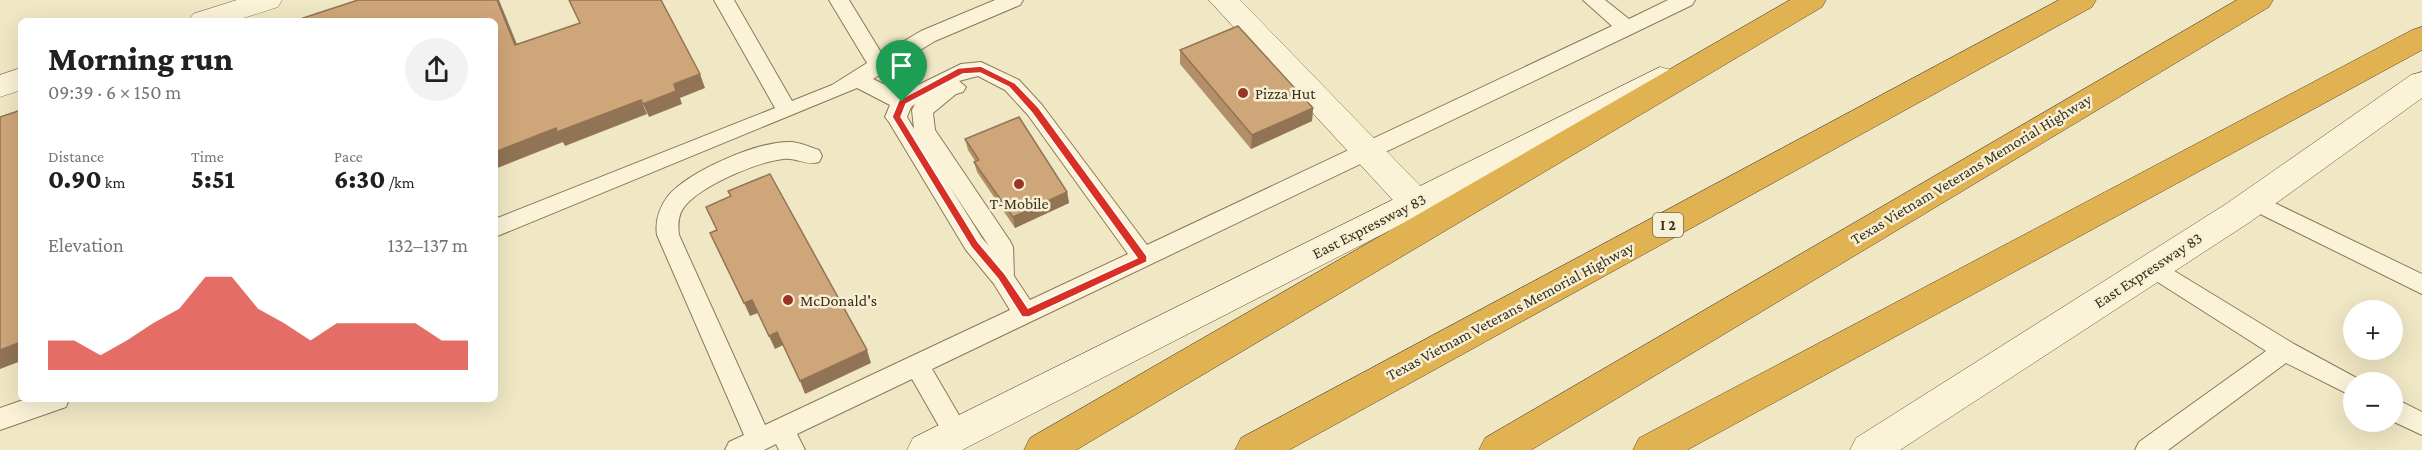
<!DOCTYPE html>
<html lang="en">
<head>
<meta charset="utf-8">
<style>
	body { margin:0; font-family:"Crimson Pro",serif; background:#f2f2f2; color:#202124; height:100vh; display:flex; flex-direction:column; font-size:22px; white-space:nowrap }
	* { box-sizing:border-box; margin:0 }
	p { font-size:20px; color:#757577 }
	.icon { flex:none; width:33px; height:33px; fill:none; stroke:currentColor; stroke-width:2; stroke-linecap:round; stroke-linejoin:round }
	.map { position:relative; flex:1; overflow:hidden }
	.side { position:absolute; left:18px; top:18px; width:480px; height:384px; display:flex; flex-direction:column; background:#fff; border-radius:9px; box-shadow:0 6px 24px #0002 }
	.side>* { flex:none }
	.tools { position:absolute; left:2343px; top:300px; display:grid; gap:12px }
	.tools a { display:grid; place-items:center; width:60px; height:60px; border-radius:50%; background:#fff; box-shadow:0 6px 24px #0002; font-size:30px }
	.pin { position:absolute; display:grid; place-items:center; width:51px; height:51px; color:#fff; margin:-62px -26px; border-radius:50% 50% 50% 0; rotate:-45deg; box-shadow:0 0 6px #0007 }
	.pin .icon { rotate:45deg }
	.round { display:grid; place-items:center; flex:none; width:63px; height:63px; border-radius:32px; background:#f2f2f2 }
	.summary { display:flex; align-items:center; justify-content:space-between; height:102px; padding:0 30px }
	h1 { font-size:33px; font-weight:800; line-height:45px }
	.metrics { display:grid; grid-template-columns:repeat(3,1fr); gap:9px; height:102px; padding:6px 30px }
	.metrics div { display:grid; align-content:center }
	.metrics b { font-size:26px; font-weight:800 }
	.metrics small { font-size:16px; font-weight:400 }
	.metrics p { font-size:16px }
	.chart { height:168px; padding:12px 30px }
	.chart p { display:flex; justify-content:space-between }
	.chart svg { width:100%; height:108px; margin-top:6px; fill:#d93025; opacity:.7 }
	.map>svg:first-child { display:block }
</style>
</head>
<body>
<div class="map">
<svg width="2422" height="450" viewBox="0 0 2422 450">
	<rect width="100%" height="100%" fill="#f0e7c4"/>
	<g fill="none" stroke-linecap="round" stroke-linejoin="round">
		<defs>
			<g id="lane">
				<path d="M714,0H734L792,101L832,85L867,63L829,0H849L882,54L921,31L995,0H1023L1020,5L935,41L873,79L902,93L961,64L981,62L1019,80L1042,105L1147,245L1612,26L1583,0H1605L1629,19L1668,0H1695L1692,5L1634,33L932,369L970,434L966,442L957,445L948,442L912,379L797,434L805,450H779L776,444L764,450H725L729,442L744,435L657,235C655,221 659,208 668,196C689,171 760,140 792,142C801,143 810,147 819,150L822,156L819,162C806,166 796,157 783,159C757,162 693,188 681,212C678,219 678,227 679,235L765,425L1010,310L994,284L966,250L889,122L885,117L890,105L857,88L495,237V219L775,108ZM978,76L1005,90L1028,115L1128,254L1030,300L1014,276L1013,247L1010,241L935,130L933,113L956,94L963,92L966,87L959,81ZM915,104L912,110L914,129L907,117L911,107ZM948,184L989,246L982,238Z"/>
				<polygon points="2254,193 2422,274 2422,294 2246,207 2243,201 2246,195"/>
				<polygon points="2153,258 2294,344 2364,382 2354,382 2354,397 2286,363 2168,450 2135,450 2139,442 2266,351 2145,274 2141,267 2145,260"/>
				<polygon points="2392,397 2422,412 2422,435 2392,421"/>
				<polygon points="26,399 69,399 66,407 0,430 0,408"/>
			</g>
			<g id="street">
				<polygon points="237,0 282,0 278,7 234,21 189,21 193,14"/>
				<polygon points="1209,0 1240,0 1428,194 1432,203 1428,212 1416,215 1404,212"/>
				<polygon points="21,68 21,90 0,97 0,75"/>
			</g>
			<g id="secondary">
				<polygon points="1660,67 1671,70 1675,78 1671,86 962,450 907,450 913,438"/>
				<polygon points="2422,72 2422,98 2250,222 1900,450 1850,450 1856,438 2226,204 2411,75"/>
			</g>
			<g id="highway">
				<polygon points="1790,0 1826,0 1822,7 1076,450 1024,450 1030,438"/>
				<polygon points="2059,0 2096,0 2092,7 1289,450 1235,450 1241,438"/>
				<polygon points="2237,0 2273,0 2269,7 1531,450 1479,450 1485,438"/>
				<polygon points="2422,27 2422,50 1687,450 1633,450 1639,438 2412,30"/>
			</g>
		</defs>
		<use href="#lane" stroke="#8b795a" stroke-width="2"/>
		<use href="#street" stroke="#8b795a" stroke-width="1"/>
		<use href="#secondary" stroke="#6d5a3d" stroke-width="1"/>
		<use href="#highway" stroke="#59472e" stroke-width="1"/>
		<use href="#lane" fill="#faf3d8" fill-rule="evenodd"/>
		<use href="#street" fill="#faf3d8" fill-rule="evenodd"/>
		<use href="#secondary" fill="#faf3d8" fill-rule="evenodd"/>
		<use href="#highway" fill="#e1b252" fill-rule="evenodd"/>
	</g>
	<g fill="#b28f68">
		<polygon points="1180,50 1313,108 1312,121 1251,149 1180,64"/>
		<polygon points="965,139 1067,192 1069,203 1015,228 977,172 974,162 975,161 968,150"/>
	</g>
	<g fill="#917455">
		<polygon points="497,0 499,0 523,59 515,45"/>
		<polygon points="700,74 705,88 680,98 682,104 649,117 643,104 674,84"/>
		<polygon points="641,100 647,114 565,146 563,142 495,169 495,152 556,128"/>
		<polygon points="1313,108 1312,121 1251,149 1252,135"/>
		<polygon points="1067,192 1069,203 1015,228 1013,217"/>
		<polygon points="752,300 758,313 750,316 744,303"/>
		<polygon points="777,332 783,345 775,349 769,336"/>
		<polygon points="21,342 21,361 0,369 0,350"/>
		<polygon points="867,350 871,363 805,394 800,381"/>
	</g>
	<g fill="#cfa679" stroke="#917455" stroke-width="1.5">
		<polygon points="358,0 497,0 515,45 580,23 569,0 661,0 700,74 674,84 676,91 643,104 641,100 557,132 556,128 495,152 495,21 294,21"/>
		<polygon points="1238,26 1313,108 1252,135 1180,50"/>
		<polygon points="21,110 21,342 0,350 0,117"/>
		<polygon points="1019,117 1067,192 1013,217 974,162 979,160 965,139"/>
		<polygon points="770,174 867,350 800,381 777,332 769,336 752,300 744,303 710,233 717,230 706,207 731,196 728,191"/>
	</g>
	<path fill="#d93025" stroke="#fff" stroke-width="1.5" fill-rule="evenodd" d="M981,66L1015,83L1039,108L1147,256V262L1029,317H1022L998,279L971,247L892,117L899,100L958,68ZM980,73L1009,87L1032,113L1137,258L1028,308L1005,274L978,242L901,117L906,104L963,74Z"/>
	<g fill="#9c3327" stroke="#f7f0d4" stroke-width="2">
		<circle cx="1243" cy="93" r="6"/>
		<circle cx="1019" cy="184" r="6"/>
		<circle cx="788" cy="300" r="6"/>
	</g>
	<g text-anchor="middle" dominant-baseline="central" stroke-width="5" stroke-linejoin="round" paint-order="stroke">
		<rect fill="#f7f0d4" stroke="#736955" stroke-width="1.5" x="1653" y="213" width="30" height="24" rx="4.5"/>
		<g font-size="15" font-weight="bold" fill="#3a2f1e">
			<text x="1668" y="225">I 2</text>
		</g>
		<g font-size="16" fill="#3a2f1e" stroke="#f7f0d4" text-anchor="start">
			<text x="1255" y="93">Pizza Hut</text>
			<text x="1019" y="203" text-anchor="middle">T-Mobile</text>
			<text x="800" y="300">McDonald's</text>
		</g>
		<g font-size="16" fill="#3a2f1e" stroke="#f7f0d4">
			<text transform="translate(1971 169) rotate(-31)">Texas Vietnam Veterans Memorial Highway</text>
			<text transform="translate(1369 226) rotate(-27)">East Expressway 83</text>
			<text transform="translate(2148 270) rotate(-33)">East Expressway 83</text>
			<text transform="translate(1510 311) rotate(-28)">Texas Vietnam Veterans Memorial Highway</text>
		</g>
	</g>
</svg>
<div class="tools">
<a>+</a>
<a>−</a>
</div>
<div class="pin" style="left:902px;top:102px;background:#1e9e55"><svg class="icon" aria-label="arrive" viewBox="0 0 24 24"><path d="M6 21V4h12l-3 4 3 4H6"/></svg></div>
<section class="side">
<div class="summary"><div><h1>Morning run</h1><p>09:39 · 6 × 150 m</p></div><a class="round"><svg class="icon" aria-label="share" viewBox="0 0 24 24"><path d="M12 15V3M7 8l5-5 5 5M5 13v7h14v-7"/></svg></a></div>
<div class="metrics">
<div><p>Distance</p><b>0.90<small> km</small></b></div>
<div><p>Time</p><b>5:51</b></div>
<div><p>Pace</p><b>6:30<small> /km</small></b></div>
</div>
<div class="chart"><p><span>Elevation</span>132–137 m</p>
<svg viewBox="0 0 160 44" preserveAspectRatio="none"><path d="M0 44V32L10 32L20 38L30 32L40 25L50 19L60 6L70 6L80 19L90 25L100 32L110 25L120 25L130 25L140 25L150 32L160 32V44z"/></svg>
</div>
</section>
</div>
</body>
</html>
